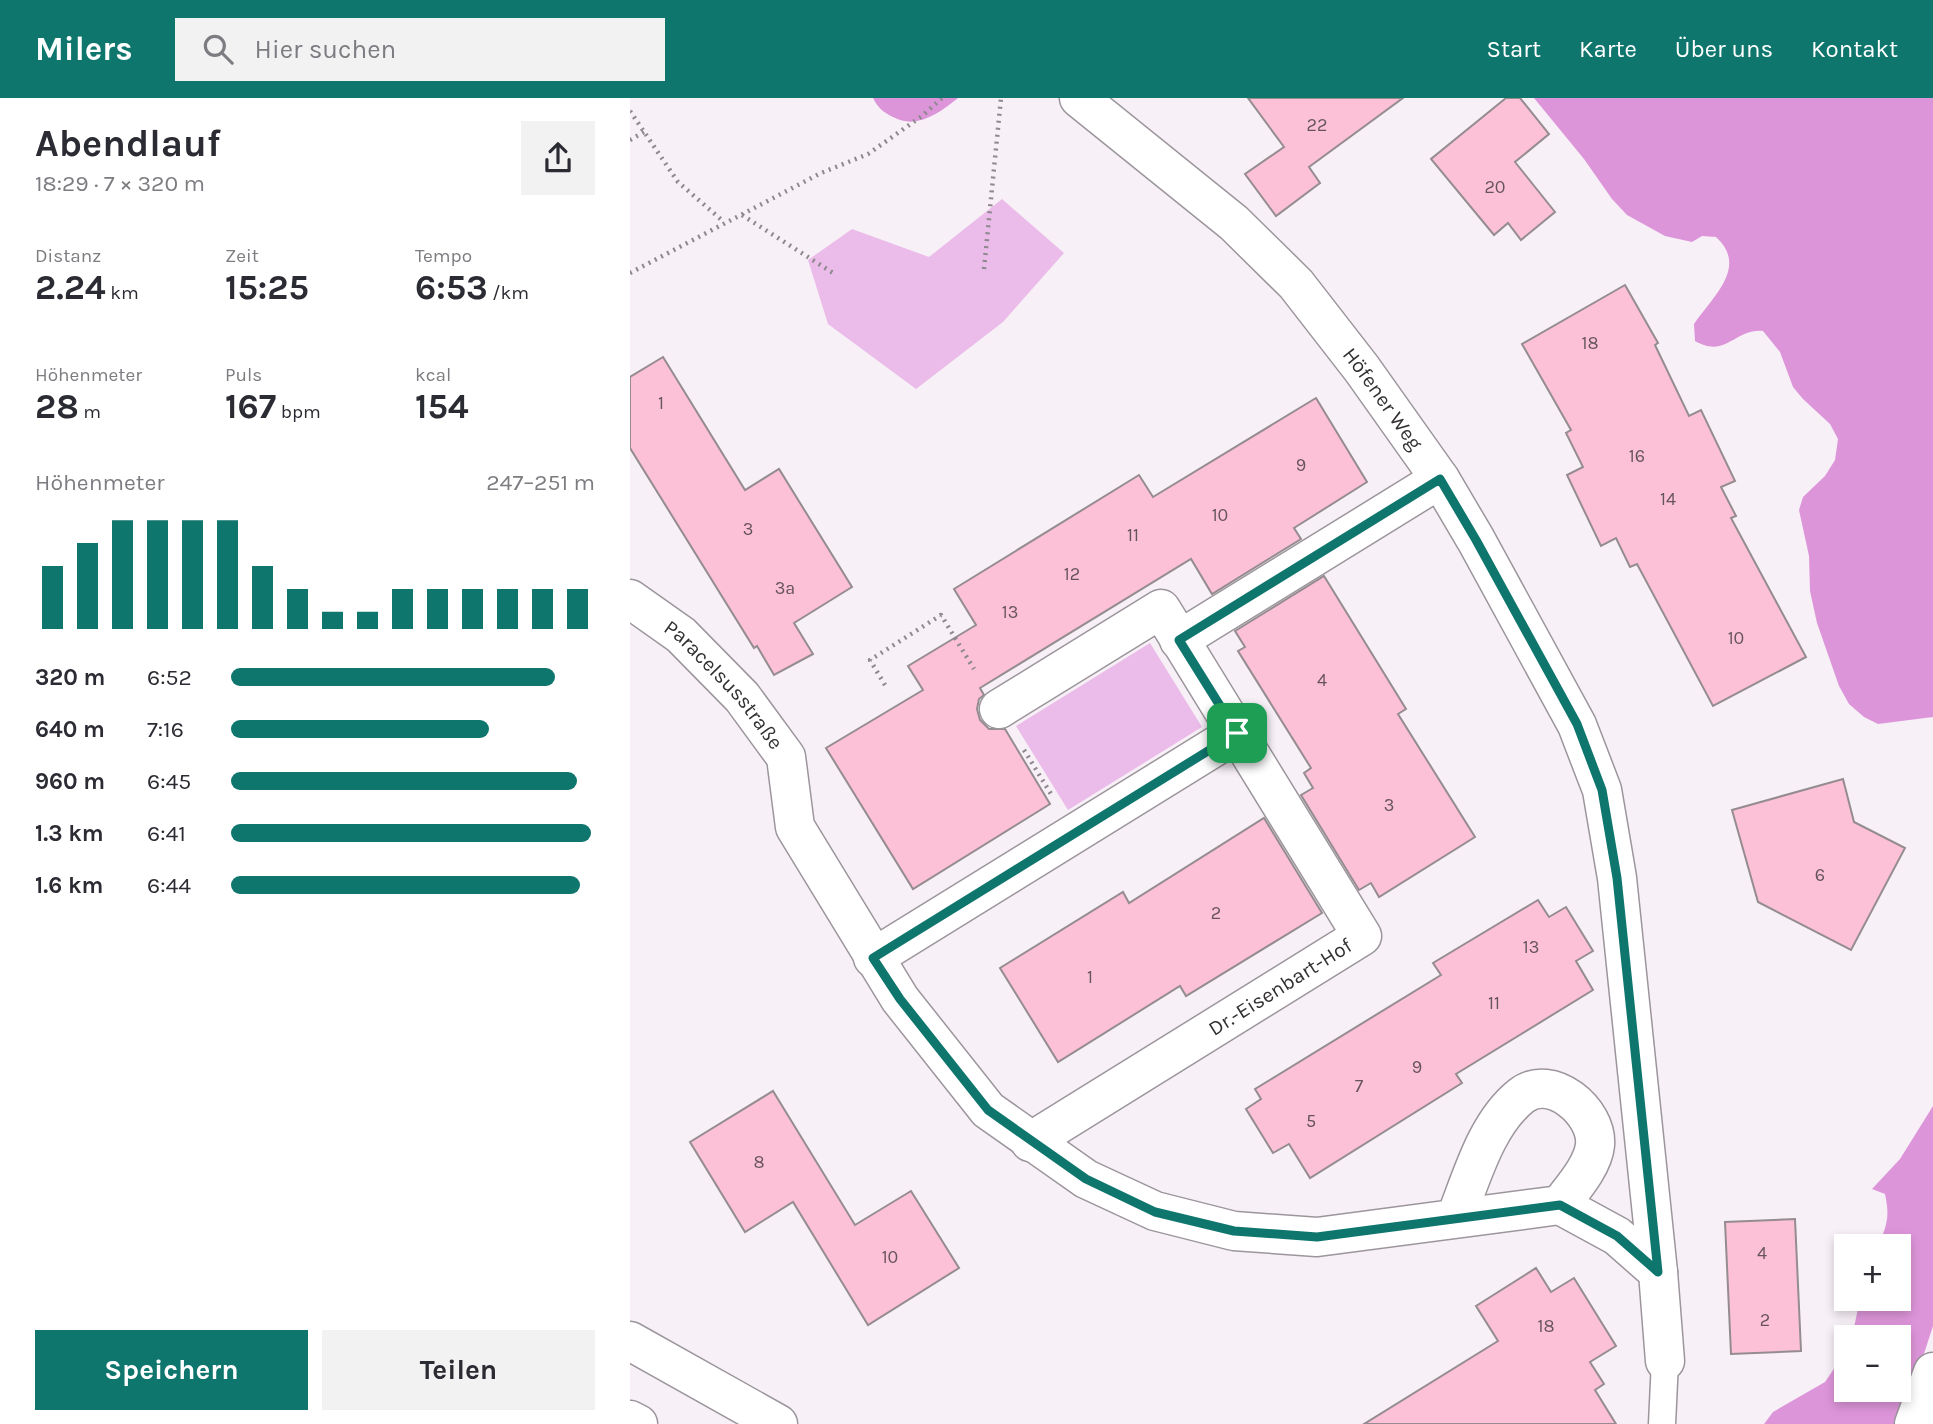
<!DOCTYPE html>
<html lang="de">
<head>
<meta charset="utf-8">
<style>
	body { margin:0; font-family:Karla,sans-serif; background:#f2f2f3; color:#2b2b33; height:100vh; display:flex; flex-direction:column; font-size:26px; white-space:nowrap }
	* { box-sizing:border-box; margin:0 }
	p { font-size:23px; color:#7c7c81 }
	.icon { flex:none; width:38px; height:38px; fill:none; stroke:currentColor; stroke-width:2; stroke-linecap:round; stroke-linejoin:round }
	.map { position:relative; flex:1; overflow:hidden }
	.drawer { display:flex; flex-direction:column; background:#fff; width:630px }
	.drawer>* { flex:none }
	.controls { position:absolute; left:1204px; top:1136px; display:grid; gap:14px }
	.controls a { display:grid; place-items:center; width:77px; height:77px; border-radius:0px; background:#fff; box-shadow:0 4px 10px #0003; font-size:35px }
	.pin { position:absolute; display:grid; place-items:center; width:60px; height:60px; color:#fff; margin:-30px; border-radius:14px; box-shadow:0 4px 10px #0006 }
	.round { display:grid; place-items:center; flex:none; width:74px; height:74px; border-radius:0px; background:#f2f2f3 }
	.summary { display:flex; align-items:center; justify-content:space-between; height:119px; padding:0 35px }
	h1 { font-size:38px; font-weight:700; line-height:52px }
	.metrics { display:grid; grid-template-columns:repeat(3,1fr); gap:10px; height:119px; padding:7px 35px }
	.metrics div { display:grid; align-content:center }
	.metrics b { font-size:35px; font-weight:700 }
	.metrics small { font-size:19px; font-weight:400 }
	.metrics p { font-size:19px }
	.chart { height:196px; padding:14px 35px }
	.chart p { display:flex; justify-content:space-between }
	.chart svg { width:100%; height:126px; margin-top:7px; stroke:#0f766e; stroke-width:6 }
	.button { display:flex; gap:14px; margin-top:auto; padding:14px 35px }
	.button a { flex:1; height:80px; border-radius:0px; background:#0f766e; color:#fff; font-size:28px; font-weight:700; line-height:80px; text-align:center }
	.button a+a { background:#f2f2f3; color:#2b2b33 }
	ul { padding:0 35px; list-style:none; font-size:23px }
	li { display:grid; grid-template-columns:112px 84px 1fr; align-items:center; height:52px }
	li i { height:18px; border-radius:9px; background:#0f766e }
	header { display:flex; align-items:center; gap:42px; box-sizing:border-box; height:98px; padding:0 35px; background:#0f766e; color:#fff }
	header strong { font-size:33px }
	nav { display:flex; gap:38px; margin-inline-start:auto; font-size:24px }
	.search { width:490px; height:63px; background:#f2f2f3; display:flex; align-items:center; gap:18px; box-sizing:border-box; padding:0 24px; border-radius:0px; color:#7c7c81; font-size:26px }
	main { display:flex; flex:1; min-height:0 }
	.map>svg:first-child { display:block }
</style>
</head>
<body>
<header>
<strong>Milers</strong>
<div class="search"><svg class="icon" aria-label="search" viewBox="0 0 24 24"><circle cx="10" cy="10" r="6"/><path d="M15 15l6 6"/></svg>Hier suchen</div>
<nav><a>Start</a><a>Karte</a><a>Über uns</a><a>Kontakt</a></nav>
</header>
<main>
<section class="drawer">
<div class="summary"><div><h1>Abendlauf</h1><p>18:29 · 7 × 320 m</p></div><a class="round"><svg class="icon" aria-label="share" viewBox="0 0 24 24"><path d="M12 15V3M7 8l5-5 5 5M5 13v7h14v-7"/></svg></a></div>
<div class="metrics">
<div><p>Distanz</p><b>2.24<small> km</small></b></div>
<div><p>Zeit</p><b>15:25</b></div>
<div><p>Tempo</p><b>6:53<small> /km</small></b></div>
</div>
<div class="metrics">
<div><p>Höhenmeter</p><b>28<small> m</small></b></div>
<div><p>Puls</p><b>167<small> bpm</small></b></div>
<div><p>kcal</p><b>154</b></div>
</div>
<div class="chart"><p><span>Höhenmeter</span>247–251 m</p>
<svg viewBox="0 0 160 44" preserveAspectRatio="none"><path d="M5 44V22M15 44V14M25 44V6M35 44V6M45 44V6M55 44V6M65 44V22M75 44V30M85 44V38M95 44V38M105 44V30M115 44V30M125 44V30M135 44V30M145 44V30M155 44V30"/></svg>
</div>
<ul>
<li><b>320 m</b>6:52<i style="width:89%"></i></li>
<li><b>640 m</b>7:16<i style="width:71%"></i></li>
<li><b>960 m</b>6:45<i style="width:95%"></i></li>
<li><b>1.3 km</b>6:41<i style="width:99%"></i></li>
<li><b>1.6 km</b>6:44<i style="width:96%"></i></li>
</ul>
<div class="button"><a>Speichern</a><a>Teilen</a></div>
</section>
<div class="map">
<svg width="1303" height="1326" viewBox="0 0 1303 1326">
	<rect width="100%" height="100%" fill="#f7f0f7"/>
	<g fill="#ebbce9">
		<polygon points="372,101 434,155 373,224 286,291 198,226 178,162 222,131 299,159"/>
		<polygon points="520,545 572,629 438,712 386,628"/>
	</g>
	<g fill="#dd95da">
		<path d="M243,0H328C309,15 287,32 263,19C253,14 248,10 243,0Z"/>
		<path d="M904,0H1303V619L1248,626L1234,619L1219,606L1209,588L1187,525L1180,493L1179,458L1169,412L1173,399L1195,378L1205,362L1208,341L1200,326L1173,301L1163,289L1150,254L1133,233C1105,230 1096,261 1065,243L1064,226C1082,199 1119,169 1086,139L1072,138L1062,144L1035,138L997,117L982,101L954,61Z"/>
		<path d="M1303,1008V1228L1271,1326H1134L1143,1314L1195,1284L1216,1253V1292H1269V1239H1222L1230,1201L1269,1200V1148H1248C1257,1127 1260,1119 1255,1096L1242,1091L1270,1061Z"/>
	</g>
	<g fill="#fdc1d7" stroke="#958c8f" stroke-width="2">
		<polygon points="618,0 773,0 679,69 690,85 646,118 615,76 654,49"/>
		<polygon points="876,0 890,0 919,36 885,64 925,114 891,142 878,125 864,137 801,61"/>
		<polygon points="995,187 1028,245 1025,247 1059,318 1071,312 1105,383 1091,389 1106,418 1101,420 1176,559 1083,608 1007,466 1000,469 986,440 971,448 937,377 953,369 936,335 941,332 892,246"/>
		<polygon points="33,259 115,392 149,371 222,489 164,525 183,556 144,577 127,548 124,550 0,350 0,279"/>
		<polygon points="686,300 737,384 664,430 671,441 582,496 561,461 350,590 354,597 349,601 347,611 350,622 359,631 375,631 420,706 283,791 196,650 293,592 278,568 346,527 324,491 509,377 523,399"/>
		<polygon points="694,478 776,611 768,616 845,739 749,799 741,785 729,792 671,697 683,690 674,675 681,670 608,553 615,549 605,533"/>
		<polygon points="1213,681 1224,724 1275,750 1221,852 1128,804 1102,712"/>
		<polygon points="634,720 692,815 556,898 550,888 428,964 370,870 493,794 499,805"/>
		<polygon points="908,802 919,819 936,809 963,853 946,863 963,892 826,976 832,985 680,1080 659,1046 643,1055 616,1011 631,1001 625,991 811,877 803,865"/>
		<polygon points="143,993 225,1127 281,1093 329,1170 238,1227 163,1104 115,1134 60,1044"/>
		<polygon points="1165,1121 1171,1253 1101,1256 1095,1124"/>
		<polygon points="906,1170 921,1194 944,1180 986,1248 960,1264 974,1286 965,1292 986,1326 734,1326 868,1243 846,1208"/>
	</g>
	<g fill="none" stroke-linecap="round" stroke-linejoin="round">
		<defs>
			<polyline id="lane" points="1032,1326 1035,1263"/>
			<g id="street">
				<path id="s1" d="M449,0L604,125L666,186L732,271L810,381L846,442L947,627L972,692L987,780L1028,1174"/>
				<path id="s2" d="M0,501L51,537L112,599L156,659L165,729L270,901L358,1012L456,1081L525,1113L604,1133L687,1139L930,1107C942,1091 963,1068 965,1047C968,1014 921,974 891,998C856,1026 842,1079 826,1119"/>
				<polyline points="549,542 810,381"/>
				<polyline points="369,611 531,511 732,838 400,1044"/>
				<polyline points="243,860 607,635"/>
				<polyline points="930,1107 987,1138 1028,1174 1035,1263"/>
			</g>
			<g id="secondary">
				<polyline points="0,1243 148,1326"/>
				<polyline points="0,1322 8,1326"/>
			</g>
			<polyline id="primary" points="1284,1326 1303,1274"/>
		</defs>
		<use href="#lane" stroke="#9c969c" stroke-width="29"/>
		<use href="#street" stroke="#9c969c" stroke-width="41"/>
		<use href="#secondary" stroke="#9c969c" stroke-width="41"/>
		<use href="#primary" stroke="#9c969c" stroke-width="41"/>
		<g stroke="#8e898e" stroke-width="4.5" stroke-dasharray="2 5" stroke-linecap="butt">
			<polyline points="0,13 48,84 94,124"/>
			<polyline points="0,42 14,34"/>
			<polyline points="112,117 203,175"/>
			<polyline points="354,171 371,0"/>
			<polyline points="0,175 191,75 238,56 292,18 312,0"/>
			<polyline points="255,587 240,562 311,517 344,571"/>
			<polyline points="394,652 421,696"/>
		</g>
		<use href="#lane" stroke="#fff" stroke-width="26"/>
		<use href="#street" stroke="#fff" stroke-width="38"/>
		<use href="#secondary" stroke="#fff" stroke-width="38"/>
		<use href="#primary" stroke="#fff" stroke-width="38"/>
	</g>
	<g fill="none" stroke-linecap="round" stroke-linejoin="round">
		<defs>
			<polygon id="route" points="810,381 846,442 947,626 972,692 987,780 1028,1174 987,1138 930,1107 687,1139 604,1133 525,1114 456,1081 358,1012 270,901 243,860 607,635 549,542"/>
		</defs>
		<use href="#route" stroke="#fff" stroke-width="14"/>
		<use href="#route" stroke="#0f766e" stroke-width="9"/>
	</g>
	<g text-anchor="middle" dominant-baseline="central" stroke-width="6" stroke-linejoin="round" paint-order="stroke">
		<g font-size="18" fill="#66545b">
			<text x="687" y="27">22</text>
			<text x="865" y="89">20</text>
			<text x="960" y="245">18</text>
			<text x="31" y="305">1</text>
			<text x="1007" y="358">16</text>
			<text x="671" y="367">9</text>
			<text x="1038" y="401">14</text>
			<text x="590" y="417">10</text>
			<text x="118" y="431">3</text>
			<text x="503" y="437">11</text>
			<text x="442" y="476">12</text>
			<text x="155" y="490">3a</text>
			<text x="380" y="514">13</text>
			<text x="1106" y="540">10</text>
			<text x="692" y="582">4</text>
			<text x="759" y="707">3</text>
			<text x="1190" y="777">6</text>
			<text x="586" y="815">2</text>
			<text x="901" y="849">13</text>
			<text x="460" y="879">1</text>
			<text x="864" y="905">11</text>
			<text x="787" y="969">9</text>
			<text x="729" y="988">7</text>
			<text x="681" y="1023">5</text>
			<text x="129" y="1064">8</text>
			<text x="1132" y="1155">4</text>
			<text x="260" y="1159">10</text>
			<text x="1135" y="1222">2</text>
			<text x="916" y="1228">18</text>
		</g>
		<g font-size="21" fill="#333032" stroke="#fff">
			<text stroke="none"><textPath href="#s1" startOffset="430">Höfener Weg</textPath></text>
			<text stroke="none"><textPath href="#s2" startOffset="128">Paracelsusstraße</textPath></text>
			<text transform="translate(650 889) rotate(-32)">Dr.-Eisenbart-Hof</text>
		</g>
	</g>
</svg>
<div class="controls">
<a>+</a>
<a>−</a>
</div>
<div class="pin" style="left:607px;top:635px;background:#1e9e55"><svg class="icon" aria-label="arrive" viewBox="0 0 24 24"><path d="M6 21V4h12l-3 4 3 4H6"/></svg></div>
</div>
</main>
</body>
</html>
